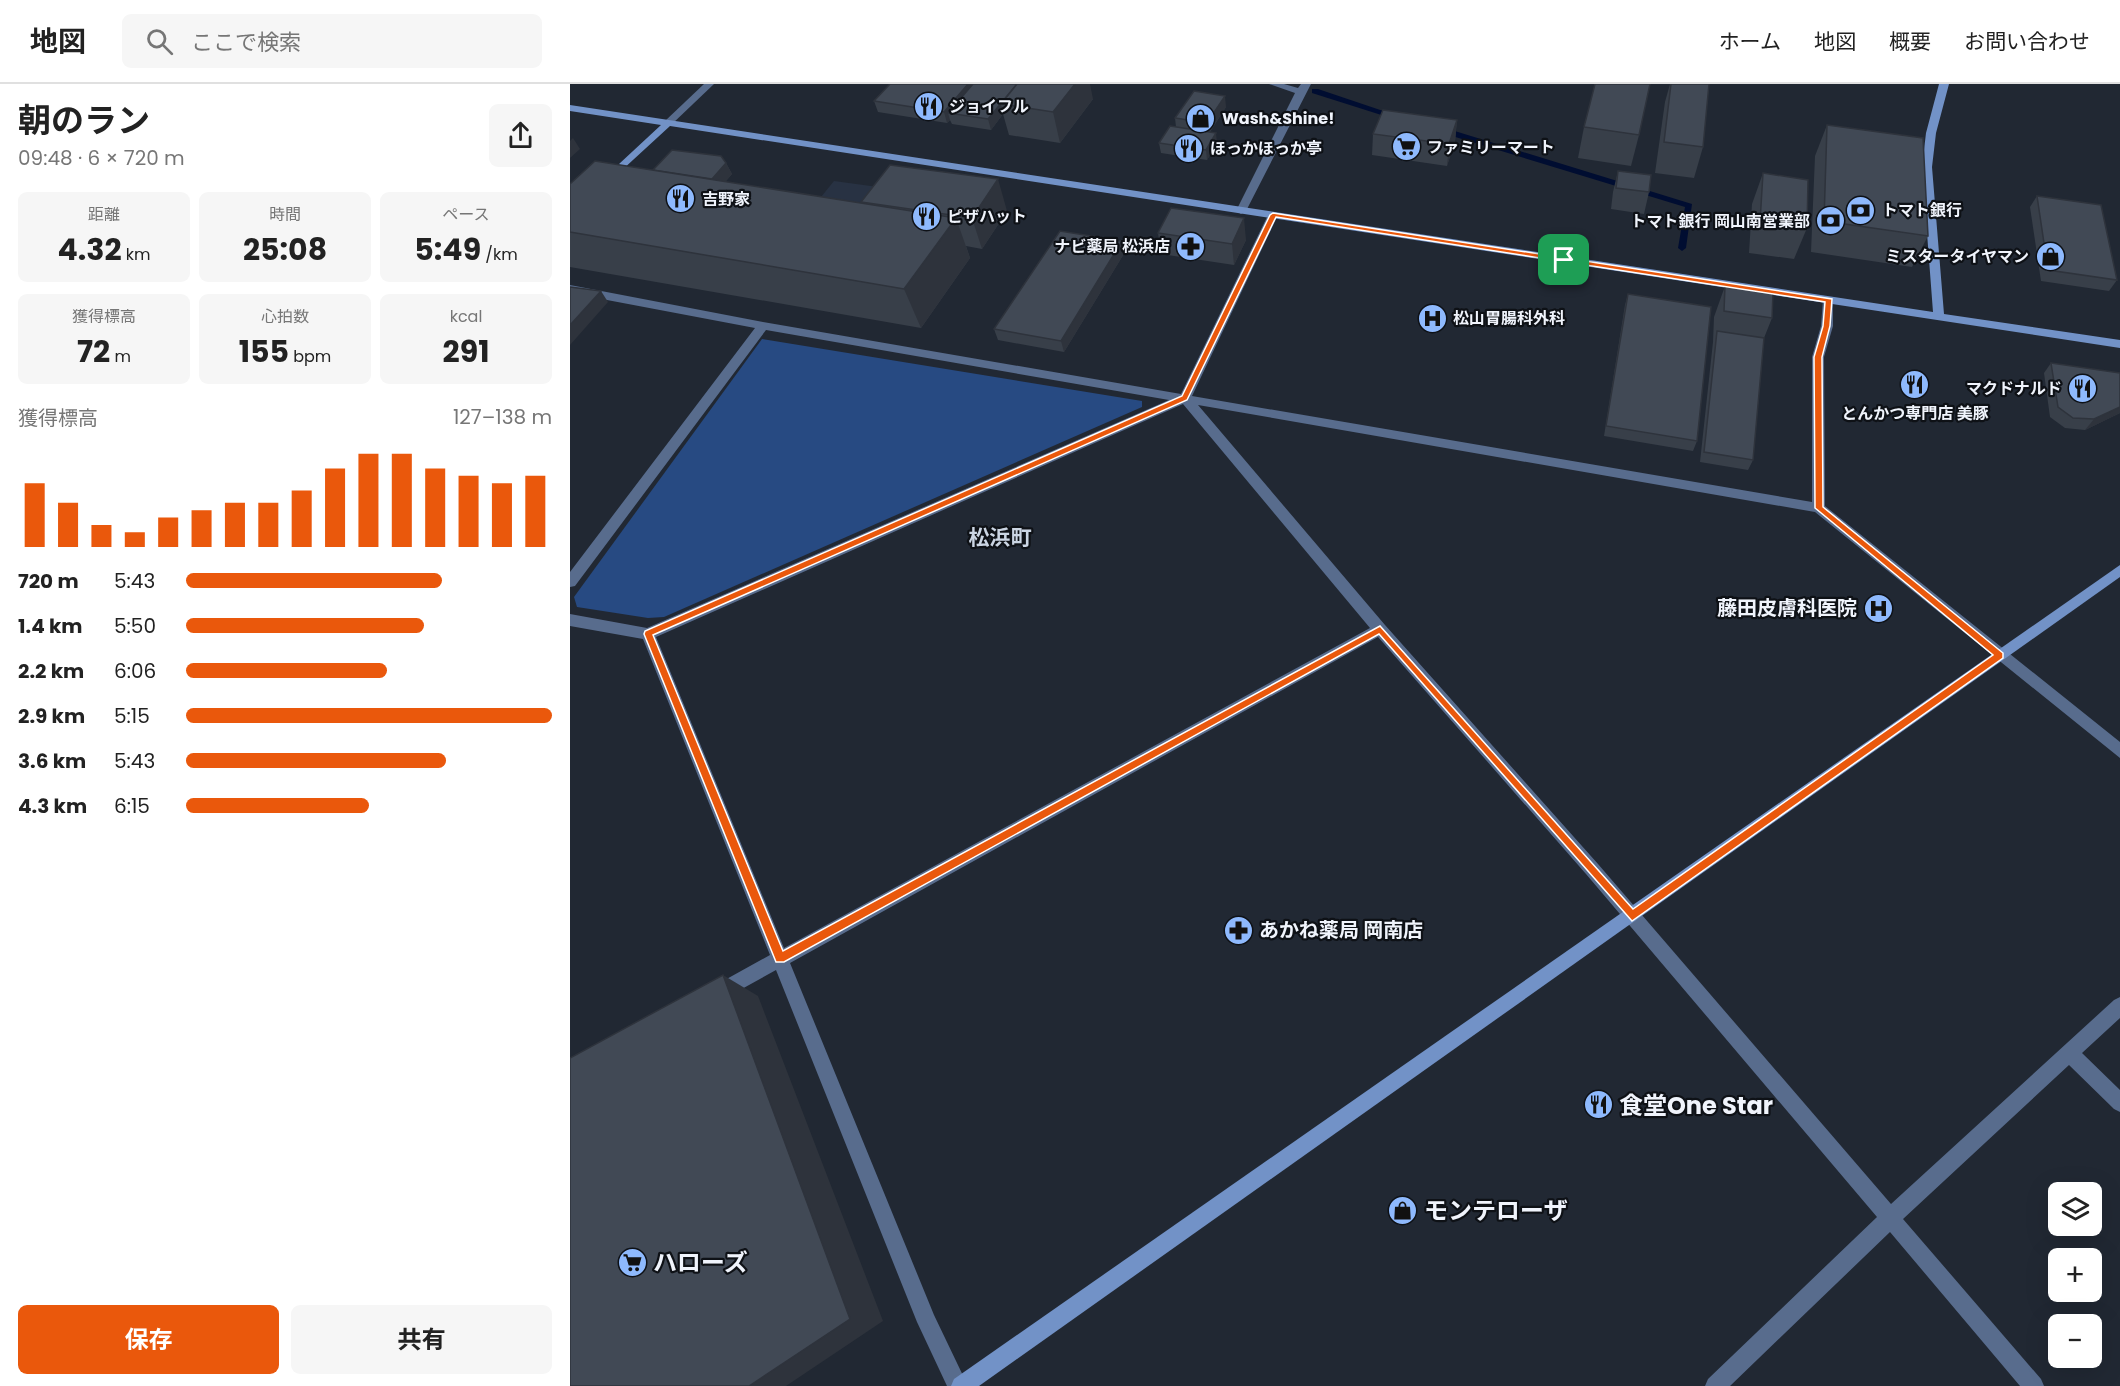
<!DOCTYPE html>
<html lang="ja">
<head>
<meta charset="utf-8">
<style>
	body { margin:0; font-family:Poppins,"Noto Sans JP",sans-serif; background:#f6f6f6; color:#222; height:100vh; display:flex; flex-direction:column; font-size:22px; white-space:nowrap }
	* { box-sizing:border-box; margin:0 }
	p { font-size:20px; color:#767676 }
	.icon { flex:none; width:33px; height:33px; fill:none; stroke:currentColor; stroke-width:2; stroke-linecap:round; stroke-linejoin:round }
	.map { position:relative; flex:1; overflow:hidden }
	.panel { display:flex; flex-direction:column; background:#fff; width:570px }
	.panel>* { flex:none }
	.fabs { position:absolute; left:1478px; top:1098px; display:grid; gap:12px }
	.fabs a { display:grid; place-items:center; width:54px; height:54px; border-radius:9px; background:#fff; box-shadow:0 6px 24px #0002; font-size:30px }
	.pin { position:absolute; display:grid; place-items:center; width:51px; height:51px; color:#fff; margin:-26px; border-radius:12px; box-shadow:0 3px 9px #0006 }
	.round { display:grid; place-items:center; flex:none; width:63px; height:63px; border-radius:9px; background:#f6f6f6 }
	.headline { display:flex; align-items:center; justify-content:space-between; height:102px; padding:0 18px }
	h1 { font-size:33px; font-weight:700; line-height:45px }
	.stats { display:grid; grid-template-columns:repeat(3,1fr); gap:9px; height:102px; padding:6px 18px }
	.stats div { display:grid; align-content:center; border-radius:9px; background:#f6f6f6; text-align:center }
	.stats b { font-size:30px; font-weight:700 }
	.stats small { font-size:16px; font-weight:400 }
	.stats p { font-size:16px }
	.chart { height:168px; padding:12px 18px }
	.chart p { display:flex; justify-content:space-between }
	.chart svg { width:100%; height:108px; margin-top:6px; stroke:#ea580c; stroke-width:6 }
	.primary-button { display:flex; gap:12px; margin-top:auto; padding:12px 18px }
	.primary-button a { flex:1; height:69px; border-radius:9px; background:#ea580c; color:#fff; font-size:24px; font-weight:700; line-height:69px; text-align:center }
	.primary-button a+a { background:#f6f6f6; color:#222 }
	ul { padding:0 18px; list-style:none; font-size:20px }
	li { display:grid; grid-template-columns:96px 72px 1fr; align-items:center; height:45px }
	li i { height:15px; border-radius:8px; background:#ea580c }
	header { display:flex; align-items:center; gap:36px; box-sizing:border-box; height:84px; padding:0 30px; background:#fff; border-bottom:2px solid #e0e0e0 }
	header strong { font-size:28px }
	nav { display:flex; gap:33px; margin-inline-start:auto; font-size:21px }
	.search { width:420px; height:54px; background:#f6f6f6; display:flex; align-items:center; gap:15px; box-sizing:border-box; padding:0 21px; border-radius:9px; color:#767676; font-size:22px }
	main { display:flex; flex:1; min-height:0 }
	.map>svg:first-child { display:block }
</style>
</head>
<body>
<header>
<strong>地図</strong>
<div class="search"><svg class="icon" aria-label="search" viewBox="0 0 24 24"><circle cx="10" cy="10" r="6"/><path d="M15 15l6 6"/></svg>ここで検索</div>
<nav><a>ホーム</a><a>地図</a><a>概要</a><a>お問い合わせ</a></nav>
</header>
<main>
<section class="panel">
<div class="headline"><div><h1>朝のラン</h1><p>09:48 · 6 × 720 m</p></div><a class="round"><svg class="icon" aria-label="share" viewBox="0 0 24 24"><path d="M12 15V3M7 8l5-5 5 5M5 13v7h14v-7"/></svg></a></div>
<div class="stats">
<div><p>距離</p><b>4.32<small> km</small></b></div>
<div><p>時間</p><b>25:08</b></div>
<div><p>ペース</p><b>5:49<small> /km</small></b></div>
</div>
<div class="stats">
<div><p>獲得標高</p><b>72<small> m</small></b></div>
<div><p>心拍数</p><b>155<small> bpm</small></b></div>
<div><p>kcal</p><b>291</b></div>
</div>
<div class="chart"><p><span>獲得標高</span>127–138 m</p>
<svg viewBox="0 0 160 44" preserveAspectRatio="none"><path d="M5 44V18M15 44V26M25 44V35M35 44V38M45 44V32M55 44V29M65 44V26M75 44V26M85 44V21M95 44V12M105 44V6M115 44V6M125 44V12M135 44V15M145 44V18M155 44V15"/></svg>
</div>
<ul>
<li><b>720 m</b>5:43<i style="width:70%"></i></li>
<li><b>1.4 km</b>5:50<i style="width:65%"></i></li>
<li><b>2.2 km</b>6:06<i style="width:55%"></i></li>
<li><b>2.9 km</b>5:15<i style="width:100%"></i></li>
<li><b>3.6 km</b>5:43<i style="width:71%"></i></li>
<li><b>4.3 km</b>6:15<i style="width:50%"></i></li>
</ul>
<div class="primary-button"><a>保存</a><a>共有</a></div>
</section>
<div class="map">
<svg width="1550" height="1302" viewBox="0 0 1550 1302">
	<rect width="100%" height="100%" fill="#212833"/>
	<polygon fill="#283243" points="264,97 323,105 291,148 230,139"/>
	<polygon fill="#274a82" points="192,255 572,317 572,323 94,533 78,534 7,523 4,513"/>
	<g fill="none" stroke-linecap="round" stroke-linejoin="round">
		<g fill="#000d31" fill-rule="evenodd">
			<polygon points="742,5 748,5 831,33 824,35 742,9"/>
			<polygon points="869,44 875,44 1122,120 1116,164 1112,167 1108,164 1115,123 869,48"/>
		</g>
		<g fill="#586c8d" fill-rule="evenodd">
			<polygon points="134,0 144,0 101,41 95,41 95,37"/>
			<polygon points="699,0 714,0 728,4 731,0 741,0 676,127 671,130 666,127 725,9"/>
			<path d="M703,128L708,131L622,312L1242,418V273L1251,242L1253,216L1255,213H1263V242L1254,273L1255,422L1550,658V674L1245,428L628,321L815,541L1028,780L1321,1120L1544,916L1550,913V934L1512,969L1550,1006V1028L1544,1025L1499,981L1333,1135L1471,1295L1474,1302H1450L1320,1148L1160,1302H1135L1138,1295L1307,1133L1016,790L808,553L220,879L364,1231L398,1302H377L347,1238L206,886L150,917L144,914L141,908L144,902L200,871L73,555L0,542V530L77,544L599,316L196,246L5,502L0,503V488L185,244L0,209V201L193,238L611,310L698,131ZM613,320L800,544L214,864L86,553Z"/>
		</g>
		<g fill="#7292c7" fill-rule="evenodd">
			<polygon points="1369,0 1379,0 1366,49 1362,83 1374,230 1550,256 1550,264 100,42 39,98 35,97 35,93 91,41 0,27 0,21 1363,228 1352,83 1356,49"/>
			<polygon points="1550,481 1550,493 409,1302 381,1302 384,1295"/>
		</g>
	</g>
	<g fill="#383f49">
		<polygon points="1100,0 1139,0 1133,63 1124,94 1085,89 1095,18"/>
		<polygon points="523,15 490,59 439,51 433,30 421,46 382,40 380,36 377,39 308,28 304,17"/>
		<polygon points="656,23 640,48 647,59 637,76 591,69 589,59 606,43 605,34"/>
		<polygon points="887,36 885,57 877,82 802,71 803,50"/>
		<polygon points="1257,41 1358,152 1342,183 1241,168 1245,72"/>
		<polygon points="1014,43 1069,51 1061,82 1008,74"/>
		<polygon points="156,79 162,90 155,98 291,119 291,118 437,127 412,165 396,162 400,174 351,244 0,183 0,100 83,86"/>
		<polygon points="1048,87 1079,108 1074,130 1041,125 1043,108"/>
		<polygon points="1193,89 1237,144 1224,175 1179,169 1182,120"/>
		<polygon points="1467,112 1547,196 1539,207 1471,197 1460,123"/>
		<polygon points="588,149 676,156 664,181 591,170"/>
		<polygon points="555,168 494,268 428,256 424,245"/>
		<polygon points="1155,202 1202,234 1194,254 1183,376 1178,386 1130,378 1143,258 1144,233"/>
		<polygon points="1058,210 1127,357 1123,367 1034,352 1055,221"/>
		<polygon points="1481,279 1550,329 1515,346 1495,344 1480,333 1474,289"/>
	</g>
	<g fill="#2e333c">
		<polygon points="398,0 405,0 378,29 380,36 377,39 374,28"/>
		<polygon points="505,0 520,0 523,15 490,59 483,28"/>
		<polygon points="655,12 656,23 638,50 637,39"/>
		<polygon points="431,20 433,30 421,46 418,35"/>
		<polygon points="887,36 885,57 877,82 879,60"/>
		<polygon points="646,49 647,59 637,76 636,66"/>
		<polygon points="3,54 10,65 0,74 0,57"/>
		<polygon points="156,79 162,90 133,124 127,113"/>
		<polygon points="428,95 437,127 412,165 402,134"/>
		<polygon points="386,134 400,174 351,244 334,205"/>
		<polygon points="674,134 676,156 664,181 662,160"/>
		<polygon points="552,157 555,168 494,268 491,257"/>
		<polygon points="31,207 38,218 0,261 0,241"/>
		<polygon points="1550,323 1550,329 1515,346 1524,335"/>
		<polygon points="153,891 188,912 313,1237 216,1302 179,1302"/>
	</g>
	<g fill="#414955" stroke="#2e333c" stroke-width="1.5">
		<polygon points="320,0 398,0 374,28 304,17"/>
		<polygon points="403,0 447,0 418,35 378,29"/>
		<polygon points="447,0 505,0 483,28 431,20"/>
		<polygon points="1025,0 1080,0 1069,51 1014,43"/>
		<polygon points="1101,0 1139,0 1133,63 1094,58"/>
		<polygon points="624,7 655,12 637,39 605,34"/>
		<polygon points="813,26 887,36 879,60 803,50"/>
		<polygon points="1257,41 1353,54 1358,152 1254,137"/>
		<polygon points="600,42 646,49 636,66 589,59"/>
		<polygon points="102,66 151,72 156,79 142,95 83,86"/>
		<polygon points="25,77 386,134 334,205 0,148 0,100"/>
		<polygon points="320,81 428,95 402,134 291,118"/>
		<polygon points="1048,87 1081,91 1079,108 1046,104"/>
		<polygon points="1193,89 1238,96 1237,144 1190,138"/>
		<polygon points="1467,112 1531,121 1547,196 1478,186"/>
		<polygon points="601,124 674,134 662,160 588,149"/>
		<polygon points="490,147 552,157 491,257 424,245"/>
		<polygon points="1155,202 1203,209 1202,234 1154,227"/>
		<polygon points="0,203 31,207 0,241"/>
		<polygon points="1058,210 1141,223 1127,357 1036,342"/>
		<polygon points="1147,247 1194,254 1183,376 1134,368"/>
		<polygon points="1481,279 1550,289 1550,323 1524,335 1503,334 1488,323"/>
		<polygon points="153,891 280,1235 179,1302 0,1302 0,974"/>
	</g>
	<path fill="#ea580c" stroke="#fff" stroke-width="1.5" fill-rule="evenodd" d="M703,129L1262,215L1260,242L1252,273L1253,423L1433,569V574L1062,837L809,550L214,878H206L74,550L75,547L612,312L700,131ZM706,133L1255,218L1253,242L1244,273L1245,424L1423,571L1063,825L810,542L213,867L83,551L617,316Z"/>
	<defs>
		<symbol id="restaurant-disc" viewBox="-11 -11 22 22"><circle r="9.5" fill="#8eb9fd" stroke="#0e1116"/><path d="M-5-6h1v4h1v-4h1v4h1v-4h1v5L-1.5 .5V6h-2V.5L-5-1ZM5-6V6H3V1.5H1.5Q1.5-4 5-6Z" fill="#111"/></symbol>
		<symbol id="shop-disc" viewBox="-11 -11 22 22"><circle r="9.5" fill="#8eb9fd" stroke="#0e1116"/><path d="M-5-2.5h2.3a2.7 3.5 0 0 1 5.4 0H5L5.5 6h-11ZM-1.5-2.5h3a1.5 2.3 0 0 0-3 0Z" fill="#111"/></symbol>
		<symbol id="supermarket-disc" viewBox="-11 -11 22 22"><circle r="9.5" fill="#8eb9fd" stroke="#0e1116"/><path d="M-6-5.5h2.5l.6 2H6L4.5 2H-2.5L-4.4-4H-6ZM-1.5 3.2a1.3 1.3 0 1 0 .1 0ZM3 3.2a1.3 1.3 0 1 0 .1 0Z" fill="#111"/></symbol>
		<symbol id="bank-disc" viewBox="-11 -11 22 22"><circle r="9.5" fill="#8eb9fd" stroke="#0e1116"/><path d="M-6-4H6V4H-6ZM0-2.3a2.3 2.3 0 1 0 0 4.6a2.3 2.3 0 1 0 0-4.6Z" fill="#111"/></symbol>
		<symbol id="pharmacy-disc" viewBox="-11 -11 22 22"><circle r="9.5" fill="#8eb9fd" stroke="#0e1116"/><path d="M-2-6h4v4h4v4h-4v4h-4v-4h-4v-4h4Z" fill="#111"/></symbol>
		<symbol id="hospital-disc" viewBox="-11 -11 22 22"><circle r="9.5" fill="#8eb9fd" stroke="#0e1116"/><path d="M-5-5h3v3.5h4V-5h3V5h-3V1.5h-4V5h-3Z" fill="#111"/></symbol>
	</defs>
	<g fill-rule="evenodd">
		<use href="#restaurant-disc" x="342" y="6" width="33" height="33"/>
		<use href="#shop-disc" x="614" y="18" width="33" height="33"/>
		<use href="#supermarket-disc" x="820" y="46" width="33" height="33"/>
		<use href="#restaurant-disc" x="602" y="48" width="33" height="33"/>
		<use href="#restaurant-disc" x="94" y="98" width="33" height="33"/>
		<use href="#bank-disc" x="1274" y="110" width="33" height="33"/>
		<use href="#restaurant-disc" x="340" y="116" width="33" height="33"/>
		<use href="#bank-disc" x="1244" y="120" width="33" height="33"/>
		<use href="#pharmacy-disc" x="604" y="146" width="33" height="33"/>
		<use href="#shop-disc" x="1464" y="156" width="33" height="33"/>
		<use href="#hospital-disc" x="846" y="218" width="33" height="33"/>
		<use href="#restaurant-disc" x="1328" y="284" width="33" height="33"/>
		<use href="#restaurant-disc" x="1496" y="288" width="33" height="33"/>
		<use href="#hospital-disc" x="1292" y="508" width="33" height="33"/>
		<use href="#pharmacy-disc" x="652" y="830" width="33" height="33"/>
		<use href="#restaurant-disc" x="1012" y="1004" width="33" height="33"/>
		<use href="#shop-disc" x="816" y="1110" width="33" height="33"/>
		<use href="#supermarket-disc" x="46" y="1162" width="33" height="33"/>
	</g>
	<g text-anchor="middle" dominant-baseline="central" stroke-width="4.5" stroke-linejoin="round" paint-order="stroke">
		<g font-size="16" font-weight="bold" fill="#f0f4fc" stroke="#0e1116" text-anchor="start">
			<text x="379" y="22">ジョイフル</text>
			<text x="652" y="34">Wash&amp;Shine!</text>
			<text x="857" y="63">ファミリーマート</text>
			<text x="640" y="64">ほっかほっか亭</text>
			<text x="132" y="115">吉野家</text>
			<text x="1312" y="126">トマト銀行</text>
			<text x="377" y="132">ピザハット</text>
			<text x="1240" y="137" text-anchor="end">トマト銀行 岡山南営業部</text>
			<text x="600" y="162" text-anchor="end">ナビ薬局 松浜店</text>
			<text x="1459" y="172" text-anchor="end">ミスタータイヤマン</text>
			<text x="883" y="234">松山胃腸科外科</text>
			<text x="1492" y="304" text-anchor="end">マクドナルド</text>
			<text x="1345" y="329" text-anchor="middle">とんかつ専門店 美豚</text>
		</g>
		<g font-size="20" font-weight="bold" fill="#f0f4fc" stroke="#0e1116" text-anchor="end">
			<text x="1287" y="524">藤田皮膚科医院</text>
			<text x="689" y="846" text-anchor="start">あかね薬局 岡南店</text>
		</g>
		<g font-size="21" font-weight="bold" fill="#cbd5e3" stroke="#0e1116">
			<text x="430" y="453">松浜町</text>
		</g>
		<g font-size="24" font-weight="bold" fill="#f0f4fc" stroke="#0e1116" text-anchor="start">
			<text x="1049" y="1021">食堂One Star</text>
			<text x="854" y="1126">モンテローザ</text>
			<text x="83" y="1178">ハローズ</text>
		</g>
	</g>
</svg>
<div class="fabs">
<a><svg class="icon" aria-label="layers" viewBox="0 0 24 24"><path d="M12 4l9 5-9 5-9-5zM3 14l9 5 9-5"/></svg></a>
<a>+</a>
<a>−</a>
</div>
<div class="pin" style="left:994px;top:176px;background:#1e9e55"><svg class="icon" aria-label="arrive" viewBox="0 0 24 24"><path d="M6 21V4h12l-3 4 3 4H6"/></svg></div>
</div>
</main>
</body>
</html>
